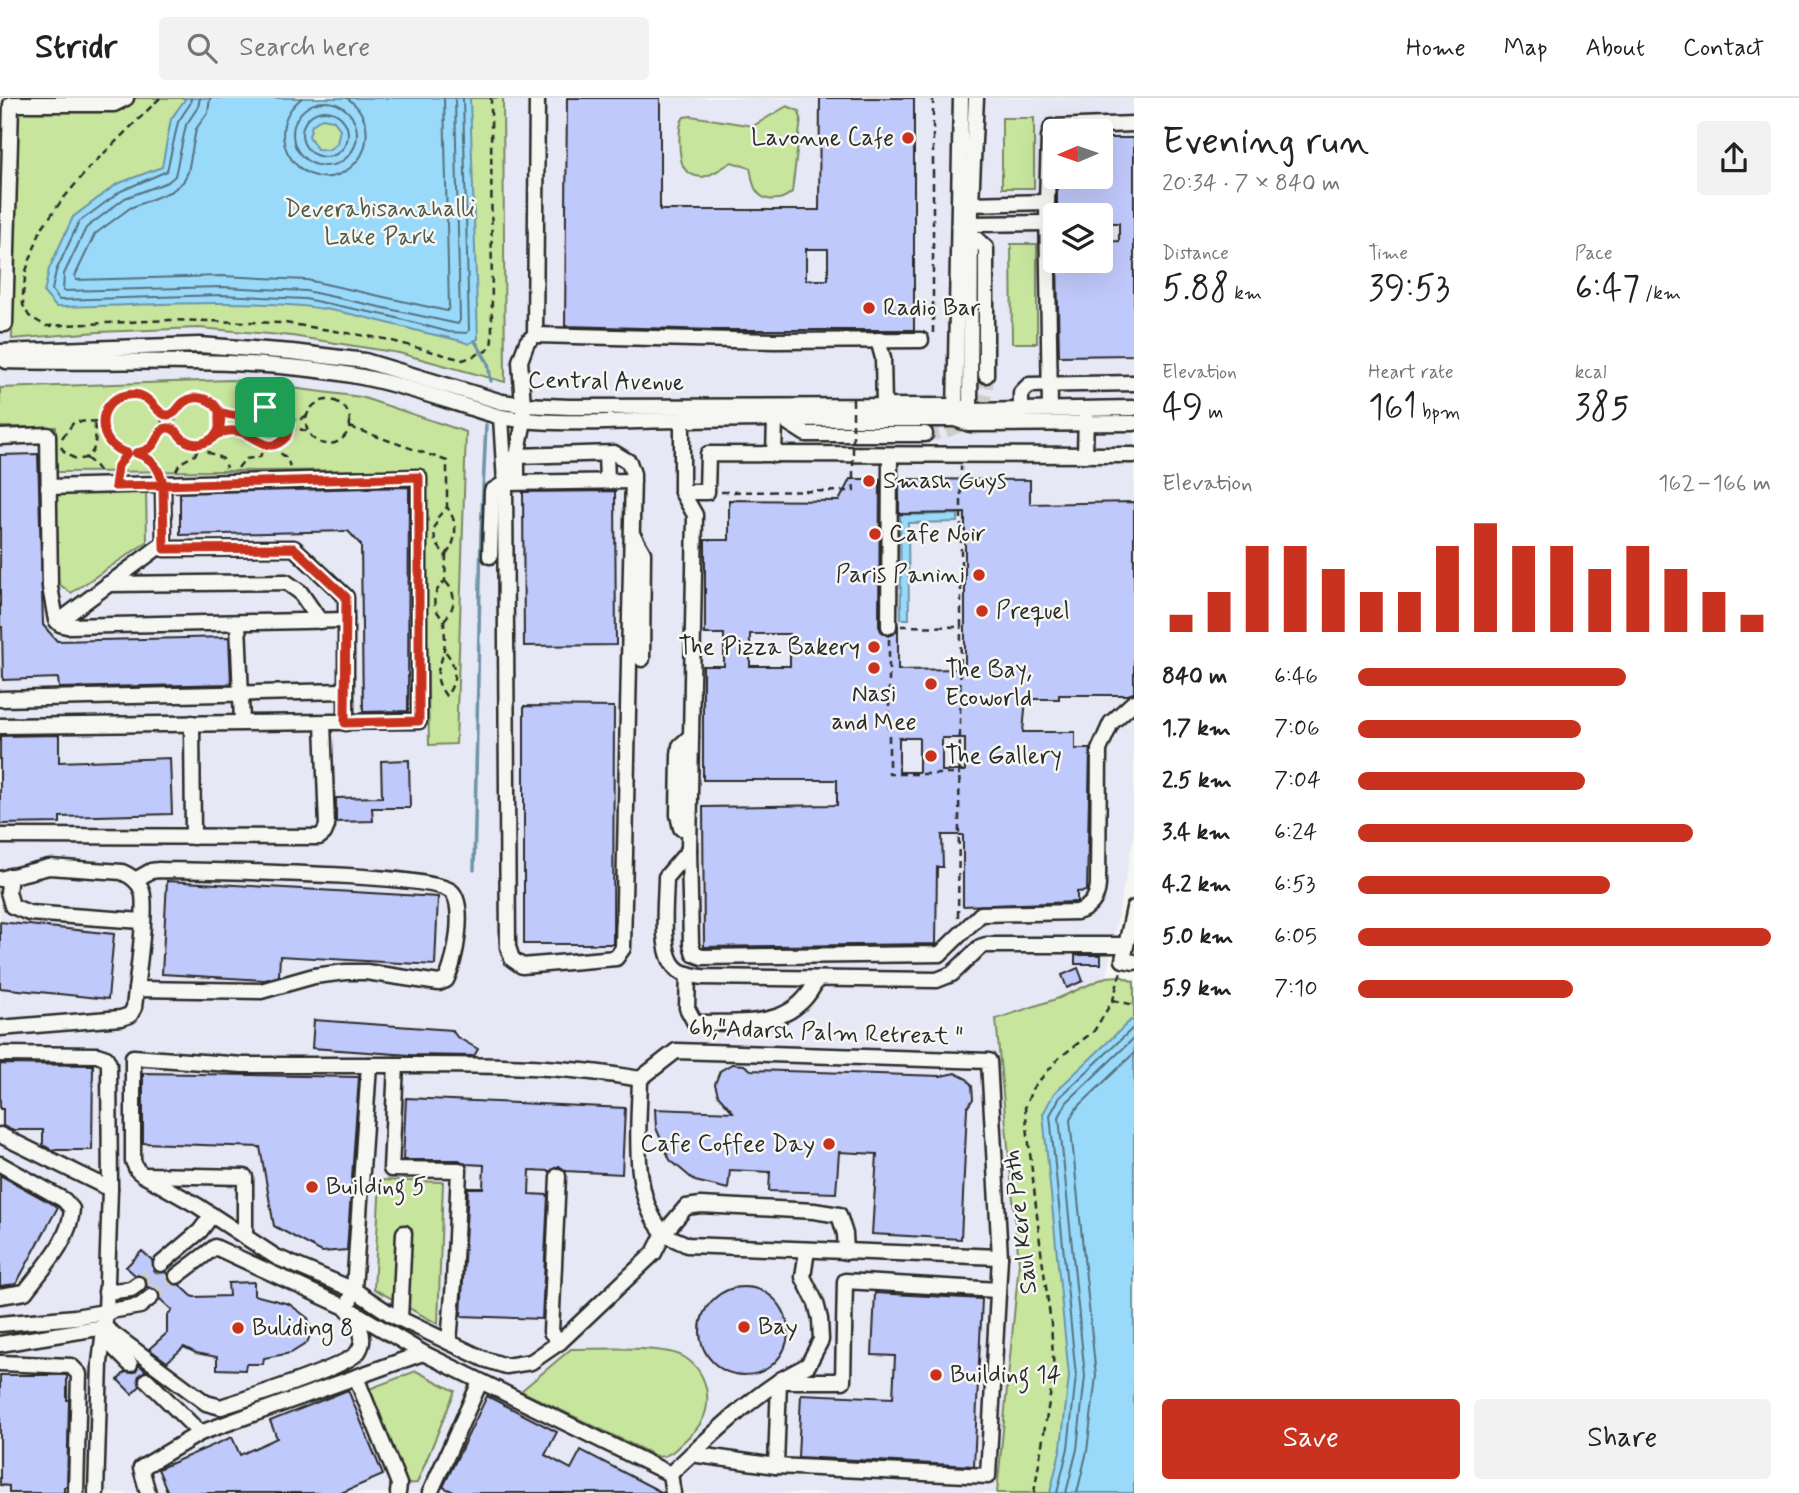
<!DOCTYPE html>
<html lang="en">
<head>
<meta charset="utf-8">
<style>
	body { margin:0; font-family:Mynerve,sans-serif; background:#f2f2f2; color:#222; height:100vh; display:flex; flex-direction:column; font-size:26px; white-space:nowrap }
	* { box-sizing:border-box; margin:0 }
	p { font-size:23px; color:#767676 }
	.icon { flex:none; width:38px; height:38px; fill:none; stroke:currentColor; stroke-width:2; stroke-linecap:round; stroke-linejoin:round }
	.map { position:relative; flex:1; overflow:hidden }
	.drawer { display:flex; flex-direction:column; background:#fff; width:665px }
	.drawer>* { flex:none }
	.needle { width:46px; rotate:268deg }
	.fabs { position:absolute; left:1043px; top:21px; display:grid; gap:14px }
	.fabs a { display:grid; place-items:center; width:70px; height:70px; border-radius:7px; background:#fff; box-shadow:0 7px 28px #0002; font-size:35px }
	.pin { position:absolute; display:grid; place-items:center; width:60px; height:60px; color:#fff; margin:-30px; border-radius:14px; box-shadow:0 4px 10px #0006 }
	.round { display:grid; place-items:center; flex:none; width:74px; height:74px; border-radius:7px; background:#f2f2f2 }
	.overview { display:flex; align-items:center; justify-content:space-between; height:119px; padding:0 28px }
	h1 { font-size:38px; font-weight:600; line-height:52px }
	.figures { display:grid; grid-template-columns:repeat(3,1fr); gap:10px; height:119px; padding:7px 28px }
	.figures div { display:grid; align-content:center }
	.figures b { font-size:35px; font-weight:600 }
	.figures small { font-size:19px; font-weight:400 }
	.figures p { font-size:19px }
	.chart { height:196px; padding:14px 28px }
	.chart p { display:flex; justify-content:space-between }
	.chart svg { width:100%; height:126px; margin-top:7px; stroke:#c8321e; stroke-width:6 }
	.button { display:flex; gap:14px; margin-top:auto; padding:14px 28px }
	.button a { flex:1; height:80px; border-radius:7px; background:#c8321e; color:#fff; font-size:28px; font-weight:600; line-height:80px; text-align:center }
	.button a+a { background:#f2f2f2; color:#222 }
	ul { padding:0 28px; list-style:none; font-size:23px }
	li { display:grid; grid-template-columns:112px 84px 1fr; align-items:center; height:52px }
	li i { height:18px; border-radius:9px; background:#c8321e }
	header { display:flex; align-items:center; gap:42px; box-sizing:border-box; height:98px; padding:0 35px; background:#fff; border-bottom:2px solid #e0e0e0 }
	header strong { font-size:33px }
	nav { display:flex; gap:38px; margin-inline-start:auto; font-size:24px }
	.search { width:490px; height:63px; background:#f2f2f2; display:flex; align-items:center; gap:18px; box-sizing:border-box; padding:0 24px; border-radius:7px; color:#767676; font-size:26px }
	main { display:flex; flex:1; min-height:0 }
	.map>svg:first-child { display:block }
</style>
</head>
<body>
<header>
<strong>Stridr</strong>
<div class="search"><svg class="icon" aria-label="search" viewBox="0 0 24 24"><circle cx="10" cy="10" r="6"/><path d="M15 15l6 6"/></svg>Search here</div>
<nav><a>Home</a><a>Map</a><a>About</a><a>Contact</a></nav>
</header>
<main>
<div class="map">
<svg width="1134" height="1395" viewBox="0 0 1134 1395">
	<rect width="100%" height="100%" fill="#f6f6f2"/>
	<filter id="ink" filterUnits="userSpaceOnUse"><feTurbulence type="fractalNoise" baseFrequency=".0143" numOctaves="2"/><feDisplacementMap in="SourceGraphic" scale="14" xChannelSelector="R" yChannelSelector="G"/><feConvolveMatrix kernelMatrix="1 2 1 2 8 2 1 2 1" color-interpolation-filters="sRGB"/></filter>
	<g filter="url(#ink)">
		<path fill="#e6e8f5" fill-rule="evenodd" d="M0,0H134L124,12L12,241L98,234L199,230L292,238L399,255L504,284L503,0H1134V736L1106,879L1059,900L997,922L1019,1165L997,1395H0ZM1055,33H1101V79H1055ZM1055,117H1101V163H1055Z"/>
		<g fill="#c7e59d" stroke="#798864" stroke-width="2">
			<polygon points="134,0 503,0 505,284 399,255 292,238 199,230 98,234 12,241 14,11 124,12"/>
			<path d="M787,8L799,13L801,21L792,94C782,103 764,106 756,92C752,86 752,77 750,70L732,64C723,69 712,78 702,79C695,79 686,75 683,68C679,58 677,27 684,19L691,18L753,28Z"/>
			<rect x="1002" y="20" width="32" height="70"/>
			<polygon points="1011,146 1037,146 1037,245 1012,245"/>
			<polygon points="231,282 361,299 466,334 456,646 429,647 424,372 56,374 56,329 0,329 0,290"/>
			<polygon points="146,391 147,444 71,495 55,483 53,394"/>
			<polygon points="1120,878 1134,884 1134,1395 997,1395 1019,1165 996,921 1059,900 1106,879"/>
			<polygon points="380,1082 443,1084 438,1226 374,1191"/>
			<path d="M571,1251C596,1251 665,1247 684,1259C707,1273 714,1304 700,1326C695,1334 688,1339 681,1346C674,1353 669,1358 658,1359L521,1293Z"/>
			<polygon points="416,1273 455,1293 417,1385 404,1386 369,1291"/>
		</g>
		<g fill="#99dafb" stroke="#6d94a8" stroke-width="2" fill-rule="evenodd">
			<path d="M186,0H470L478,241L468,246C462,241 432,237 422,234C383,224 342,212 302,208C220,201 138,208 56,209L44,195L49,171L73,119L117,86L162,69L171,21ZM322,20L333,22L340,31L337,46L328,52L317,51L309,38L312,27Z"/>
			<polygon points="958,416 958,424 908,425 909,521 901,521 900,417"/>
			<polygon points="1131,922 1134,923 1134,1395 1050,1395 1061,1349 1069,1278 1043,1016 1054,995"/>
		</g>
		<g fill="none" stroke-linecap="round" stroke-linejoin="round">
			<g stroke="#57717e" stroke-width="2">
				<polyline points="191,0 190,6 178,24 167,73 121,93 79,124 56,173 52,192 59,202 222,197 305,201 389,218 449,234 467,235 469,232 463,0"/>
				<polyline points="200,0 198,9 186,27 175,78 168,84 125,100 86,130 64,176 63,193 222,189 306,193 458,226 460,222 455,0"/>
				<polyline points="210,0 208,14 196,31 188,74 183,84 172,93 130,110 95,136 75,178 76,182 222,178 307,182 447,213 449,210 444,0"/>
				<path d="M302,0C254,37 307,104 350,70C359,63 365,53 366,42C369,25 361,10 347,0"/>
				<circle cx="325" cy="36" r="32"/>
				<circle cx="325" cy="36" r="23"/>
				<polyline points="1057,1395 1068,1350 1076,1278 1050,1017 1060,999 1134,929"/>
				<polyline points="1066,1395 1077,1351 1085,1278 1059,1019 1067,1004 1134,940"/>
				<polyline points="1077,1395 1087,1353 1096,1278 1070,1022 1076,1011 1134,955"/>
			</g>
			<g stroke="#6d94a8" stroke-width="3.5">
				<polyline points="475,243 488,265 491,283"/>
				<polyline points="474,772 481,436 486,327"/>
			</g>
		</g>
		<g fill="#c0c9fb" stroke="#2b2b2b" stroke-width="2" fill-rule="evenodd">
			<path d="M567,0H660V112H819L820,0H914V232H718L565,228ZM806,151H828V182H806Z"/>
			<polygon points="1101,40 1134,40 1134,257 1059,258 1057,163 1101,163 1101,144 1119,143 1119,125 1101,125 1101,117 1057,117 1057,79 1101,79"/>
			<polygon points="38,356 43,527 57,543 229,539 231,586 59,590 58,580 3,582 2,529 0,529 0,357"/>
			<path d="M850,381H880L879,528L881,533L888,538L894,536L898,529V572L965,571V415L899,416V381L1030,382V406L1134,404V595L1128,597H1059V601H1026L1023,634H1075V651H1090L1087,793L1077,794V804H1075L963,808V737H942L943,769H937L936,846L704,849L703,709L837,707V682H703V568H724V536H705V442H729V402L839,403ZM750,536H790V568H750ZM899,640H919V674H899ZM942,640H965V673H942Z"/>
			<polygon points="409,389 408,613 363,614 361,447 348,433 180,437 180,395"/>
			<polygon points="615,393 616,547 524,548 523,394"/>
			<polygon points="524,608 614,609 613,846 524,846"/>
			<polygon points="59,637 59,664 170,660 172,716 60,719 60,725 0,726 0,638"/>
			<polygon points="409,662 410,710 372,710 373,723 336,724 336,700 382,699 381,663"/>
			<polygon points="167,783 438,799 435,867 280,858 279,878 265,882 162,876"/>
			<polygon points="0,824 114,836 108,901 0,890"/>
			<rect x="1075" y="857" width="26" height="9"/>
			<polygon points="1078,870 1083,883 1067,890 1062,877"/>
			<polygon points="314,922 452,932 457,939 478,951 474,958 410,957 312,950"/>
			<polygon points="0,966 93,967 92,1052 52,1052 43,1047 43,1032 11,1032 3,1028 3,1011 0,1011"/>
			<polygon points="732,966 744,967 751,972 941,978 955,975 967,981 972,988 973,1001 967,1010 961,1141 872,1136 877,1056 839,1054 836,1095 769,1093 770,1074 730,1072 728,1091 695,1083 670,1062 656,1030 655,1011 733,1014 718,997 715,986 720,973"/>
			<polygon points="143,975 359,979 347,1152 322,1154 274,1128 260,1049 143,1045"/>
			<polygon points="406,1000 625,1010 622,1076 566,1073 559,1068 550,1073 530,1072 529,1096 548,1097 542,1221 461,1218 468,1090 483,1090 484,1067 466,1066 459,1062 403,1062"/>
			<polygon points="0,1077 58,1109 16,1186 0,1188"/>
			<polygon points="142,1153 152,1162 154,1173 158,1175 166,1174 170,1184 180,1187 193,1199 229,1198 228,1185 254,1184 254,1197 289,1206 308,1220 312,1232 307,1245 291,1255 264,1260 263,1266 246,1266 245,1272 217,1271 217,1259 196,1255 184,1249 167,1264 149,1251 167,1235 167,1218 172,1212 160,1201 158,1192 147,1189 145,1180 141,1177 135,1177 126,1169"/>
			<circle cx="744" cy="1233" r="44"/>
			<polygon points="875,1195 982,1201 974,1368 798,1359 801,1296 893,1300 895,1258 872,1257"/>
			<polygon points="139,1267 146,1273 140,1276 138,1280 140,1288 132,1296 118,1282 125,1274 132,1275 136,1273"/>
			<polygon points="0,1277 67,1277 67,1302 69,1302 67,1389 64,1389 64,1395 9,1395 9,1388 0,1387"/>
			<polygon points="348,1292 383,1377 341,1395 168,1395 158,1371 232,1339 240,1357 277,1340 270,1323"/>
			<polygon points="487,1298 557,1334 545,1357 571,1371 581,1352 663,1395 456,1395 443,1389"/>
		</g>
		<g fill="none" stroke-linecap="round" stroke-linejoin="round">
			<g stroke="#cdcdca" stroke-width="14" stroke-dasharray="14 7" stroke-linecap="butt">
				<path d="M925,336C959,334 991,315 986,277"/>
				<polyline points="138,1186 161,1166"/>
				<polyline points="151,1199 177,1178"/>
			</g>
			<defs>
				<g id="minor">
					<polyline points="971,106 1047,104"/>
					<polyline points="971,126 1047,125"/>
					<polyline points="971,136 986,150 986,277"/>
					<polyline points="0,226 5,226 11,6 114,6 126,0"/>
					<polyline points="535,237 774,243 921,242"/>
					<polyline points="878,242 883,260 884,308"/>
					<polyline points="0,254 199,247 292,254 365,263 502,304 524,307 569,309 955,308 969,313 1134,310"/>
					<path d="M6,263C124,266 245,257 362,279C409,288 455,306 501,319C561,329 622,322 682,322C766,320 850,321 933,321H955L970,326L1134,325"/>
					<polyline points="1050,311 1047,104 1049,39 1052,29 1134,26"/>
					<polyline points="1021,312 1021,295 1029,287 1134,285"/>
					<polyline points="955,317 961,0"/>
					<polyline points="501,319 505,385 508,849 512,861 522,868 616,860 623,850 633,376 629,364 614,355 517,358"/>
					<polyline points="970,320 971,106 976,0"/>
					<path d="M682,322V394L695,417L689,752L691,846L694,856L702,859L940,856L981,816L1077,814C1090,810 1097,801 1098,787L1099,652L1111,625L1134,604"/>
					<polyline points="784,322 806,336 925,336"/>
					<polyline points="0,339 48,337 50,489 56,522 60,526 67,528 346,522"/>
					<polyline points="606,356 607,383"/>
					<polyline points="774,357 775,321"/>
					<polyline points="1085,357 1086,316"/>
					<polyline points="517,384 517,358 524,323 520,263 527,244 535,237 537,0"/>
					<polyline points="163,387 164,451 294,450 346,499 346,625"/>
					<polyline points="682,394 707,394 708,356 1134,357"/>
					<polyline points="634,439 643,455 642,561"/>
					<polyline points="490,458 492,393 505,385 633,383"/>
					<polyline points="108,486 286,484 300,494 320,523"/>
					<polyline points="58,524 164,445"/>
					<polyline points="238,525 242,624"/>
					<polyline points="889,528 890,357"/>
					<polyline points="0,601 345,593"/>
					<polyline points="192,625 193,739"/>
					<polyline points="0,628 419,623 419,379 48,389"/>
					<polyline points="681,730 678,717 679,657 680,648 691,638"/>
					<polyline points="0,738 319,739 324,735 327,728 323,625"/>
					<path d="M689,752L666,779C666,802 659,854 676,870C682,877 693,877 702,879L937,882L952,876L980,849L986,847H1125"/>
					<polyline points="10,778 8,794 12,808 29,815 142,823"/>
					<path d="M0,781L49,769L122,774C131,778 139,783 142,793C148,810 136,887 134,910L130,917L121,920L0,930"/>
					<path d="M135,782L151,773L159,772C200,773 434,775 452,794C466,809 455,866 446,882L439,885L366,874H346L314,878L261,893L136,891"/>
					<polyline points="1134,810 1123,862 1134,864"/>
					<path d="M688,876L687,910L695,925C743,923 794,933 817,881"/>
					<path d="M676,953L989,963L1000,1159L687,1147C680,1143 669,1140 663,1134C630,1097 639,1027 640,981Z"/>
					<polyline points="0,956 97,957 106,960 109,966 110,1091 106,1214 100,1265 96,1395"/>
					<polyline points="369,967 243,967 133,959 133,1063 137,1072 143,1077 198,1108 276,1159 354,1192 392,1217 484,1261 506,1268 531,1264 560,1244 654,1155 664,1135 686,1109 701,1107 814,1113 839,1117 845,1136 846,1154"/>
					<polyline points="396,967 391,1071 459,1072 454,1184 449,1244"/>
					<path d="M640,981C551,965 459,967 369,967L354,1192L347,1210L423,1255L670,1376L673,1395"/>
					<polyline points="0,1037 110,1091"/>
					<path d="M0,1066L64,1102L72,1111C70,1143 43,1170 25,1194L0,1198"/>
					<polyline points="144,1077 245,1079 245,1138"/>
					<polyline points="558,1078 551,1234 560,1244"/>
					<polyline points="161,1166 200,1133 212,1117"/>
					<polyline points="106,1194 131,1191 138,1186"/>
					<polyline points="400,1221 404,1135"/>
					<polyline points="0,1226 75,1219 140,1208 151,1199"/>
					<path d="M104,1229L206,1305L221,1309C245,1301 347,1269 358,1254C369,1238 356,1222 347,1210L215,1149L177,1178"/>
					<polyline points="104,1240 130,1266"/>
					<polyline points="0,1246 104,1229"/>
					<polyline points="0,1265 71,1268 79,1276 76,1395"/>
					<polyline points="356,1279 399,1386 398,1395"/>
					<polyline points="147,1282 200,1335 141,1370 148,1395"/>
					<polyline points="780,1282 808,1267 821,1242 820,1221 816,1205 803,1179 807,1152"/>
					<polyline points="779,1283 843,1283 845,1183 998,1192"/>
					<polyline points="200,1335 423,1255"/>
					<polyline points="776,1368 988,1378 1000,1159"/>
					<path d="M670,1376C705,1344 739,1310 779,1283L776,1368L691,1356"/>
					<polyline points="430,1395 480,1284"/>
				</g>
			</defs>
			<use href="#minor" stroke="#2b2b2b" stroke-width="19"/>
			<g stroke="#2b2b2b" stroke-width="2.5" stroke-dasharray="7 5" stroke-linecap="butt">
				<polyline points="160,0 90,69 62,102 41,131 26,173 23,196 23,207 29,218 46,228 169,222 285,225 385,241 463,262 486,253 491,249 492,240 491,0"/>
				<polyline points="933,0 933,235"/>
				<circle cx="132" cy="326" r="30"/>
				<circle cx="198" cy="323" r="23"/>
				<circle cx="328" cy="324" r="22"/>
				<circle cx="270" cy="328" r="20"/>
				<polyline points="219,314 235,318 254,316"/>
				<polyline points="161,315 167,317 177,313"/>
				<polyline points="289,320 298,323 307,317"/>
				<path d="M350,329L447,363V409L438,419L434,432L435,444L446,458L445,483C431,495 431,510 444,522C444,531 446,542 444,551C441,572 430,575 446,598C458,583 457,566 444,552"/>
				<polyline points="163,332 171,330 176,333"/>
				<polyline points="289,334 297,330 308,334"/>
				<polyline points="216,337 236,332 252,338"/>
				<polyline points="62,340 74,324 103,323"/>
				<polyline points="271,348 287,360 290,369"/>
				<path d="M61,349C70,364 91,367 95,346C96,339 95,330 94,323"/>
				<polyline points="139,356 152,363 160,374"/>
				<polyline points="86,360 94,366 100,374"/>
				<polyline points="238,370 245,361 260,359 264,348"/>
				<polyline points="116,373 127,355"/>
				<polyline points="176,373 180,365 195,357 200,346 206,353 223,361 226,370"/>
				<polyline points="721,394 854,393 853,381"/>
				<path d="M446,457C458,442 458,424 447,409"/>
				<path d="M444,522C456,510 457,495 445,483"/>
				<polyline points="901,528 961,529 961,368"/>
				<polyline points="889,541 889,676 960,676"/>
				<polyline points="958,819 961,529"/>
				<polyline points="1113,902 1134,907"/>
				<polyline points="1034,1395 1054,1274 1051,1225 1041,1153 1025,1010 1032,991 1059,960 1094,933 1113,902 1121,873"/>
			</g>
			<use href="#minor" stroke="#f6f6f2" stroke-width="14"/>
			<polyline stroke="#2b2b2b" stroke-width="2.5" stroke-dasharray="7 5" stroke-linecap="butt" points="853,301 853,381"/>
		</g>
	</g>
	<g fill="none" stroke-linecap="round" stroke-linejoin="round" filter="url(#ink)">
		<defs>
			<path id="route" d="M265,309C245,318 243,321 219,314V332C212,345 195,351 182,340C178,336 176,331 169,330C159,329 158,343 151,349C147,352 142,354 136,355C152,360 160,370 163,387L419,379V623L345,625L346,499L294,450L164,451L163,387L115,388L118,368L127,355C96,348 94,303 127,297C152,292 155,318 168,317C176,317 178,308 184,304C197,295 215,301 220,316C222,324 220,330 216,337C251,319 262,365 286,339C294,321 284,307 265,309"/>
		</defs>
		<use href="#route" stroke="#fff" stroke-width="14"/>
		<use href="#route" stroke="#c8321e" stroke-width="9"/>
	</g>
	<g fill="#c8321e" stroke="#f6f6f2" stroke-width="2.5">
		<circle cx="908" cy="40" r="7"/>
		<circle cx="869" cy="210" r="7"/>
		<circle cx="869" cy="383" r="7"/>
		<circle cx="875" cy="436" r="7"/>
		<circle cx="979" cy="477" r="7"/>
		<circle cx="982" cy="513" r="7"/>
		<circle cx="874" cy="549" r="7"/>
		<circle cx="874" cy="570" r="7"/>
		<circle cx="931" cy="586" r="7"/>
		<circle cx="931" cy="658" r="7"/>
		<circle cx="829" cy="1046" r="7"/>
		<circle cx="312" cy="1089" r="7"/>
		<circle cx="744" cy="1229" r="7"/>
		<circle cx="238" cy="1230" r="7"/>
		<circle cx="936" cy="1277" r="7"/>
	</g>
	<g text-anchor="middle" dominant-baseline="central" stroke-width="5" stroke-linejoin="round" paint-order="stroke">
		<g font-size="24" fill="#2b2b2b" stroke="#f6f6f2" text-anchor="start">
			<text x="894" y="40" text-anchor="end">Lavonne Cafe</text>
			<text x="883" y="210">Radio Bar</text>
			<text x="883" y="383">Smash Guys</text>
			<text x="889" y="436">Cafe Noir</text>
			<text x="965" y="477" text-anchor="end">Paris Panini</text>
			<text x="996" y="513">Prequel</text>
			<text x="860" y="549" text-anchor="end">The Pizza Bakery</text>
			<text x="945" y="572">The Bay,<tspan x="945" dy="28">Ecoworld</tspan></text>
			<text x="874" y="596" text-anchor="middle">Nasi<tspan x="874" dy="28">and Mee</tspan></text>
			<text x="945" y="658">The Gallery</text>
			<text x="815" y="1046" text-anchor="end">Cafe Coffee Day</text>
			<text x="326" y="1089">Building 5</text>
			<text x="758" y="1229">Bay</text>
			<text x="252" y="1230">Buliding 8</text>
			<text x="950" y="1277">Building 14</text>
		</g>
		<g font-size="24" fill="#525a48" stroke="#f6f6f2">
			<text x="380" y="111">Deverabisanahalli<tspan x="380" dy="28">Lake Park</tspan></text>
		</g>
		<g font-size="24" fill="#2b2b2b" stroke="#f6f6f2">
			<text transform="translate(606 284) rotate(1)">Central Avenue</text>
			<text transform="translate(826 935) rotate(2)">6b,"Adarsh Palm Retreat "</text>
			<text transform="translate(1021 1124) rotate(-97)">Saul Kere Path</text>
		</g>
	</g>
</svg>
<div class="fabs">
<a><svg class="needle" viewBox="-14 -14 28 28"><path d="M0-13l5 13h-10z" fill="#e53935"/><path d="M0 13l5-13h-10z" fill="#767676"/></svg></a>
<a><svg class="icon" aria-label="layers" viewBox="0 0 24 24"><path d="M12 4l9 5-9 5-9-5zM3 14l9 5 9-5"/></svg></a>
</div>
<div class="pin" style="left:265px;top:309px;background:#1e9e55"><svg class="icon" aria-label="arrive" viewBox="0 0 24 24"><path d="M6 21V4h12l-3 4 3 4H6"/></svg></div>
</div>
<section class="drawer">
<div class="overview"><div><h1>Evening run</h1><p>20:34 · 7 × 840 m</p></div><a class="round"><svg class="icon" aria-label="share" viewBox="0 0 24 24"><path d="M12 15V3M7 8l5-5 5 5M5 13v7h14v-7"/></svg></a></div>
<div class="figures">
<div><p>Distance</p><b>5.88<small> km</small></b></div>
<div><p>Time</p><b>39:53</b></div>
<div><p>Pace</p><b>6:47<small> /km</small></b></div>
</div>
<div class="figures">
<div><p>Elevation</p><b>49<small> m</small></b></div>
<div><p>Heart rate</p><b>161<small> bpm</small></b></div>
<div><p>kcal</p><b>385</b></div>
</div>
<div class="chart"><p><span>Elevation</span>162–166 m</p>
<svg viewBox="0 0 160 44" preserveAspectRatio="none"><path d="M5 44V38M15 44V30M25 44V14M35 44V14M45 44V22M55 44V30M65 44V30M75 44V14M85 44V6M95 44V14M105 44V14M115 44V22M125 44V14M135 44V22M145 44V30M155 44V38"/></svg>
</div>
<ul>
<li><b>840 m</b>6:46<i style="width:65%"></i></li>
<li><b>1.7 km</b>7:06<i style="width:54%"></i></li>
<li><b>2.5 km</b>7:04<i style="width:55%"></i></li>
<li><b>3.4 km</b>6:24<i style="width:81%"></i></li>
<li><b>4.2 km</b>6:53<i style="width:61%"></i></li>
<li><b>5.0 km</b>6:05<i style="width:100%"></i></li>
<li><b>5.9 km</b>7:10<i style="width:52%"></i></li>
</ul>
<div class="button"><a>Save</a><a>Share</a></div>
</section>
</main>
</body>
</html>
